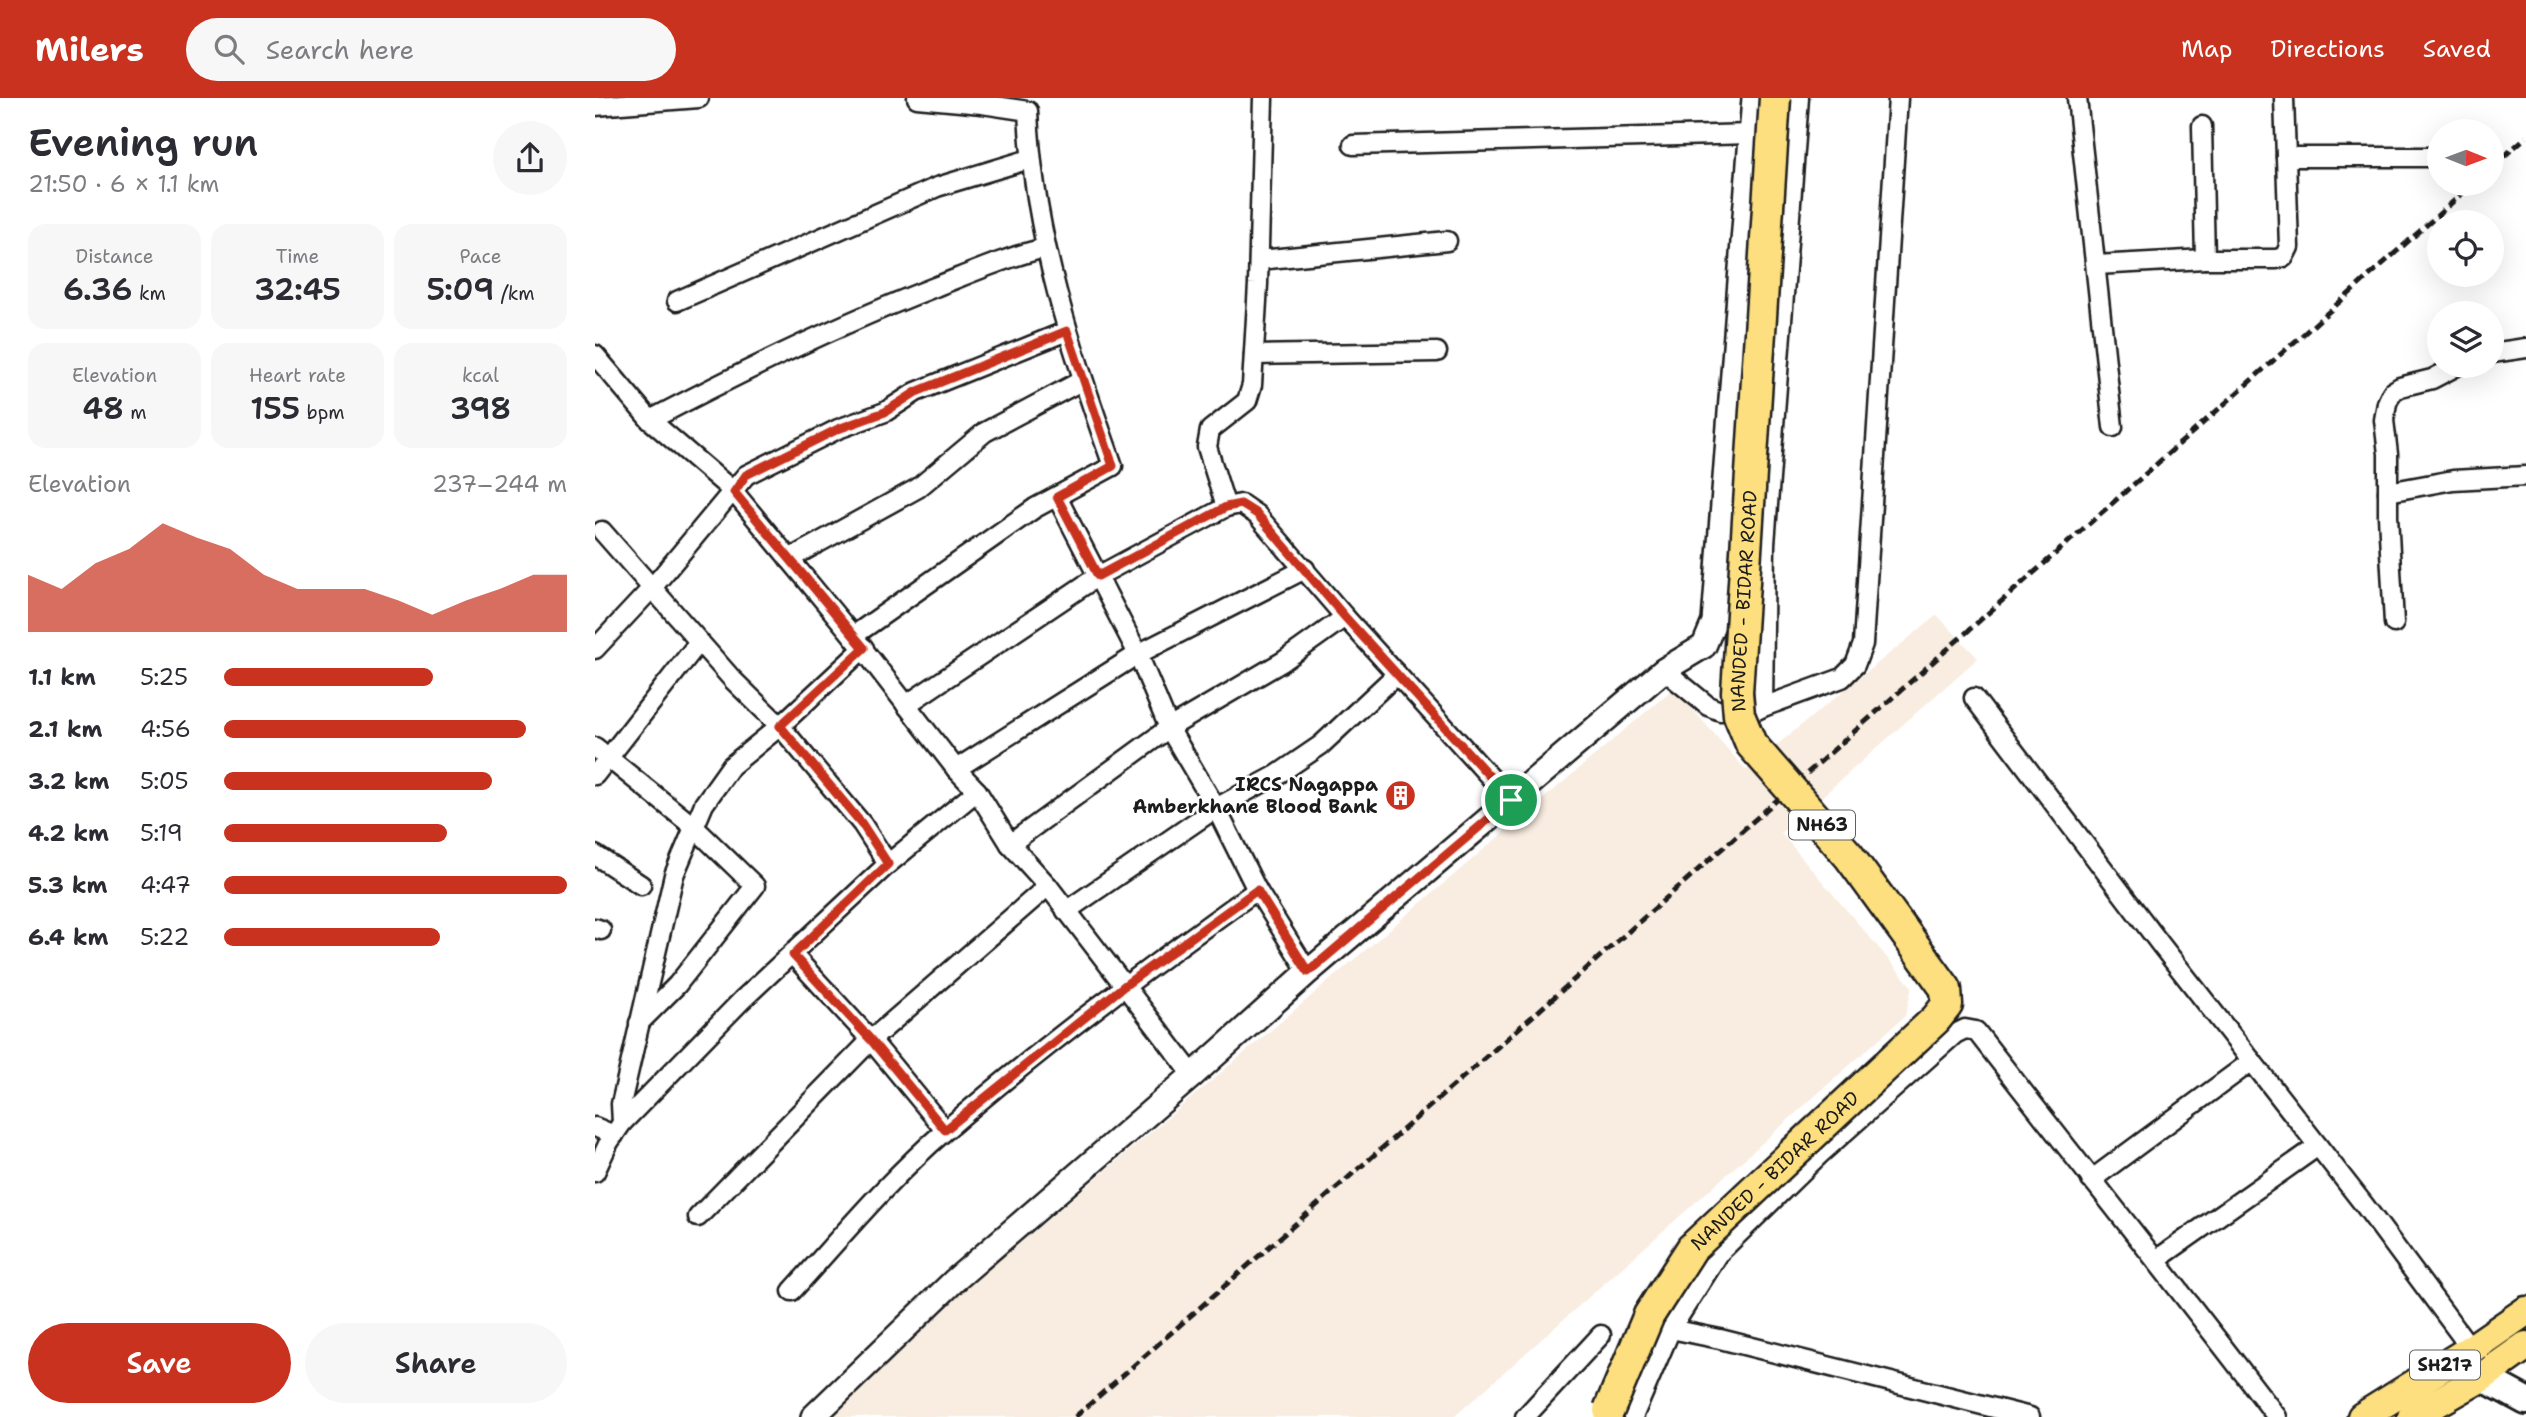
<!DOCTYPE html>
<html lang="en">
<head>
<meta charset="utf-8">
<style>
	body { margin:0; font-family:"Shantell Sans",sans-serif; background:#f7f7f7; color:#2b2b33; height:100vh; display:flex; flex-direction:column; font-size:26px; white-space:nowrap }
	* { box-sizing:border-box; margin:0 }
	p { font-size:23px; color:#7c7c81 }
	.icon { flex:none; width:38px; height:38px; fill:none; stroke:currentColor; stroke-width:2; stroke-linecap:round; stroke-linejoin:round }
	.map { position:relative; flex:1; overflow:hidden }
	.side { display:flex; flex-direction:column; background:#fff; width:595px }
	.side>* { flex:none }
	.needle { width:46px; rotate:91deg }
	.fabs { position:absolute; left:1832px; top:21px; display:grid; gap:14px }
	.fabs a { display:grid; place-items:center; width:77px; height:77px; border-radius:50%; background:#fff; box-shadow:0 7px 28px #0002; font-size:35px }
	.pin { position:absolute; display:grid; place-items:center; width:60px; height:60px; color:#fff; margin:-30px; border:4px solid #fff; border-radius:50%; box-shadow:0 2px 7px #0007 }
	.round { display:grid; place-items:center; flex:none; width:74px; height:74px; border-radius:37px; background:#f7f7f7 }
	.headline { display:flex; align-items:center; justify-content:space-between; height:119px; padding:0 28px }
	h1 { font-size:38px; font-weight:600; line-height:52px }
	.metrics { display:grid; grid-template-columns:repeat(3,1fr); gap:10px; height:119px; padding:7px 28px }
	.metrics div { display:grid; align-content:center; border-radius:18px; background:#f7f7f7; text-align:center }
	.metrics b { font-size:30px; font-weight:600 }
	.metrics small { font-size:19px; font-weight:400 }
	.metrics p { font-size:19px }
	.chart { height:196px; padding:14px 28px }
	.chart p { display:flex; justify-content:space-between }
	.chart svg { width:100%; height:126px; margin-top:7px; fill:#c8321e; opacity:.7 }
	.primary-button { display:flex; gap:14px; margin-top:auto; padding:14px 28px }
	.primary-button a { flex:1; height:80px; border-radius:42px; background:#c8321e; color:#fff; font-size:28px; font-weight:600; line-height:80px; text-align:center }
	.primary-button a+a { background:#f7f7f7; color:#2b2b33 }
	ul { padding:0 28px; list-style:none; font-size:23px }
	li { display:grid; grid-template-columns:112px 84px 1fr; align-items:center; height:52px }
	li i { height:18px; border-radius:9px; background:#c8321e }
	header { display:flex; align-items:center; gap:42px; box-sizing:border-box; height:98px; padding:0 35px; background:#c8321e; color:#fff }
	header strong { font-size:33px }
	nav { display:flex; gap:38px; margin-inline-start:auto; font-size:24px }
	.search { width:490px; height:63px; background:#f7f7f7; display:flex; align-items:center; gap:18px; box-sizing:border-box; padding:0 24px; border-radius:38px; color:#7c7c81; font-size:26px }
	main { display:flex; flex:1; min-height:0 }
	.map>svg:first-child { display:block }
</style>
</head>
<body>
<header>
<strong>Milers</strong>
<div class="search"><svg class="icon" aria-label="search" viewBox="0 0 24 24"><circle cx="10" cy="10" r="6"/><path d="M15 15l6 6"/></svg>Search here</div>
<nav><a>Map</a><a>Directions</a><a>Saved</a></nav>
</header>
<main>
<section class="side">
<div class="headline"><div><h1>Evening run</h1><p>21:50 · 6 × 1.1 km</p></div><a class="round"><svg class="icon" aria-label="share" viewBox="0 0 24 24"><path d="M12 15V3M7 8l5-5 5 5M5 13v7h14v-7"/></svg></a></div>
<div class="metrics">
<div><p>Distance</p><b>6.36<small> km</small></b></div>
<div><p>Time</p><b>32:45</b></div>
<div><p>Pace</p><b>5:09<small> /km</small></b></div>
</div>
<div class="metrics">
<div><p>Elevation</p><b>48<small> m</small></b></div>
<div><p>Heart rate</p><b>155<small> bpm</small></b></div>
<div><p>kcal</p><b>398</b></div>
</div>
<div class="chart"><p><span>Elevation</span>237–244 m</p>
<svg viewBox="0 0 160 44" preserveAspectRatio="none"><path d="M0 44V24L10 29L20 20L30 15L40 6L50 11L60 15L70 24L80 29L90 29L100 29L110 33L120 38L130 33L140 29L150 24L160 24V44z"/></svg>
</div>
<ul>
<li><b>1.1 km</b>5:25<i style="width:61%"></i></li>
<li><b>2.1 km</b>4:56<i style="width:88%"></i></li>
<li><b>3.2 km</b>5:05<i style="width:78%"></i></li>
<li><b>4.2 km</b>5:19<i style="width:65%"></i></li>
<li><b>5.3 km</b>4:47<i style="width:100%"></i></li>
<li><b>6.4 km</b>5:22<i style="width:63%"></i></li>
</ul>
<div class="primary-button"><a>Save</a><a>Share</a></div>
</section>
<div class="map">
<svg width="1931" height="1319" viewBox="0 0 1931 1319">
	<rect width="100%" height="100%" fill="#fff"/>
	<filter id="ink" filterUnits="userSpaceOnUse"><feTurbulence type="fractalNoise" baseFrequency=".0143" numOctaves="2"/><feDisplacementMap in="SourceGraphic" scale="14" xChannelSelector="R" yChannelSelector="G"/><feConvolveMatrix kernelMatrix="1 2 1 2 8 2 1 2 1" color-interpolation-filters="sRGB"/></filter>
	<g filter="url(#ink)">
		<polygon fill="#f9ede1" points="1342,517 1383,560 1186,735 1317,889 1310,918 859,1319 226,1319 358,1202 1079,590 1151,672"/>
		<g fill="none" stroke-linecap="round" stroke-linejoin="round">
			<defs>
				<g id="minor">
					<polyline points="1482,0 1518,329"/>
					<polyline points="0,8 104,0"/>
					<polyline points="1607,28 1610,161"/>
					<polyline points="758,47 1156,36"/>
					<polyline points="1691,59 1837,59"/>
					<polyline points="664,162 852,143"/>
					<polyline points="1501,167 1610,161 1681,161 1689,159 1694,149 1689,0"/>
					<polyline points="82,203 342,89 435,61"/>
					<polyline points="1897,255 1931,250"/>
					<polyline points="0,257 55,322 139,394 258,538 361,671 382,693 415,746 453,788 598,977"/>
					<polyline points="659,257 842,254"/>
					<path d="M55,322C148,273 242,227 340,189C376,175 412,159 450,150"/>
					<polyline points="1793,394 1858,382 1931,378"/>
					<polyline points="462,399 543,556 574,630 621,710 662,792 713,874"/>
					<polyline points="631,409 612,349 615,332 652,303 657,287 663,186 668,0"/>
					<polyline points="7,433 138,582 185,628 267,726 293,766"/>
					<polyline points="194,461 323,390 390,334 488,282"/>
					<polyline points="1799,525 1793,418 1793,356 1789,322 1792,305 1797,294 1805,289 1837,281 1862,268"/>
					<path d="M258,538L440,410L518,368C477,253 438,137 433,13L387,6L322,0"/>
					<polyline points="0,551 57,490 151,377 243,331 290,314 321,294 472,233"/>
					<polyline points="1069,572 1113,608 1125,613 1162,612 1168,609 1170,446 1204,0"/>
					<polyline points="1379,600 1566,847 1770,1108 1876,1251"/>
					<polyline points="311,607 503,478 631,409 646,406 662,417 750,519 916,702"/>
					<polyline points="1168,609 1247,580 1260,567 1268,546 1303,0"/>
					<polyline points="0,649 99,729 160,788 82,887 44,925"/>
					<polyline points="361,671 543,556 710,471"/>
					<polyline points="0,677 104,544"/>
					<polyline points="415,746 574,630 687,564 750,519"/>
					<polyline points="0,757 46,787"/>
					<polyline points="471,813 621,710 682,677 726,647 802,576"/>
					<polyline points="0,830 6,832"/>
					<polyline points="198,857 276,942 350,1032"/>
					<polyline points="27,1025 26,1006 79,777 109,706 136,668 185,628 269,550"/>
					<polyline points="0,1029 19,1037"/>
					<polyline points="0,1074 14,1044 27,1025 147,902 293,766 382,693"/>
					<polyline points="1496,1082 1657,963"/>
					<polyline points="103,1119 276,942 453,788"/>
					<polyline points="1561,1162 1723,1048"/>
					<path d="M197,1193C247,1138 295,1080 351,1032C450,946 556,868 662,792"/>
					<polyline points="1076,1231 1125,1241 1435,1319"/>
					<polyline points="930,1319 1006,1237"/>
					<path d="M1038,1319L1076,1231L1125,1154L1224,1057L1360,936L1370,931L1381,933C1481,1062 1583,1189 1682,1319"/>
				</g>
				<polyline id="tertiary" points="218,1319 359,1183 598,977 713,874 1069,572 1109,548 1119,524 1159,0"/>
				<polyline id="secondary" points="1887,1279 1931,1303"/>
				<g id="primary">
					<polyline points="1767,1319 1876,1251 1931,1213"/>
					<polyline points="1817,1319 1887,1279 1931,1248"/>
				</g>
			</defs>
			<use href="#minor" stroke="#1c1c1c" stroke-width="23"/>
			<use href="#tertiary" stroke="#1c1c1c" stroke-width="28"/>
			<use href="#secondary" stroke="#1c1c1c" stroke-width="32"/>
			<use href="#primary" stroke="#1c1c1c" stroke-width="33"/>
			<use href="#minor" stroke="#fff" stroke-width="18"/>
			<use href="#tertiary" stroke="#fff" stroke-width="23"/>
			<use href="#secondary" stroke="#fff" stroke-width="26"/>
			<use href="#primary" stroke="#fddf80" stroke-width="28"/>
			<g stroke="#1c1c1c" stroke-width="5" stroke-dasharray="10 5" stroke-linecap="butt">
				<polyline points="1897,69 1931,39"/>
				<polyline points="480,1319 939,917 1878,86"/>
			</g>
			<defs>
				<g id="trunk-bridge">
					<path id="s1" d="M1014,1312L1054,1217L1097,1150L1341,921L1352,907L1351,891L1254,758L1156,646L1144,617L1142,594L1180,0"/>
				</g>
			</defs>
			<use href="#trunk-bridge" stroke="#1c1c1c" stroke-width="35" stroke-linecap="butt"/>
			<use href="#trunk-bridge" stroke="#fddf80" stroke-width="30"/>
		</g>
	</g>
	<g fill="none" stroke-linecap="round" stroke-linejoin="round" filter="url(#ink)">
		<defs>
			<polygon id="route" points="472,233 518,368 462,399 503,478 631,409 646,406 662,416 750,519 916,702 713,874 662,792 529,888 350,1032 276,942 198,857 293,766 267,726 185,628 269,550 139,394 151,377 243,331 290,314 321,294"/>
		</defs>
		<use href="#route" stroke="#fff" stroke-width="14"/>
		<use href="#route" stroke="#c8321e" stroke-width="9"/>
	</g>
	<defs>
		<symbol id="building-disc" viewBox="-11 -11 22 22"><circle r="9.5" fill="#c8321e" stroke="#fff"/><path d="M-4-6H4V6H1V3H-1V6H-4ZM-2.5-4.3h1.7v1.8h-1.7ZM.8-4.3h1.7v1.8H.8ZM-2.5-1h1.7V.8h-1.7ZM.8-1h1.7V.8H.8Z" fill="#fff"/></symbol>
	</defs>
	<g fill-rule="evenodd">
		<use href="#building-disc" x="788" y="680" width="35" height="35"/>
	</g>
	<g text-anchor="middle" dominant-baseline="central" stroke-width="5" stroke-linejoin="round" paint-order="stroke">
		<g fill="#fff" stroke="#606060" stroke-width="2">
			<rect x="1194" y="712.5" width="66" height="29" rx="5"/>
			<rect x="1815" y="1252.5" width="70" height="29" rx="5"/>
		</g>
		<g font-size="18" font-weight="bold" fill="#1c1c1c">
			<text x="1227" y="727">NH63</text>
			<text x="1850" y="1267">SH217</text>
		</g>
		<g font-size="19" fill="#1c1c1c" stroke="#fff">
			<text stroke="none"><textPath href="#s1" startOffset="1010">NANDED - BIDAR ROAD</textPath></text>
			<text stroke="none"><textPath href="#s1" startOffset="296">NANDED - BIDAR ROAD</textPath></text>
		</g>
		<g font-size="19" font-weight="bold" fill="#1c1c1c" stroke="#fff" text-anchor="end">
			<text x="783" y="686">IRCS Nagappa<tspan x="783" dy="22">Amberkhane Blood Bank</tspan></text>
		</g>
	</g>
</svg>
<div class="fabs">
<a><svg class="needle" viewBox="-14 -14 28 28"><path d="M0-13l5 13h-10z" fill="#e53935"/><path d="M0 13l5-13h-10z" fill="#7c7c81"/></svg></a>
<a><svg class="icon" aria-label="locate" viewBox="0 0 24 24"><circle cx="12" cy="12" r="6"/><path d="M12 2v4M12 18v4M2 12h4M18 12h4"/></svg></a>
<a><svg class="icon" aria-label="layers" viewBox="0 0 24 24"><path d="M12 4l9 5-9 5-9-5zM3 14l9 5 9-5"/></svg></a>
</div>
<div class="pin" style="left:916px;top:702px;background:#1e9e55"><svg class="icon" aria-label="arrive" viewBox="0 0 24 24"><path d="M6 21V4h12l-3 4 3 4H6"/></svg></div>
</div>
</main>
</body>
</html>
